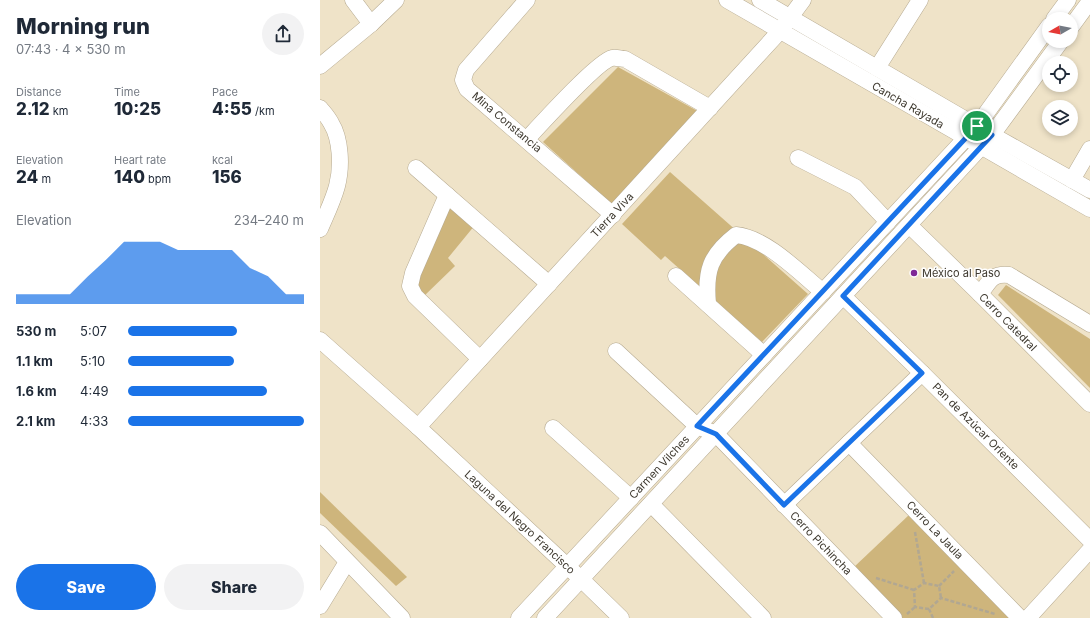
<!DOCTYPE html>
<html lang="en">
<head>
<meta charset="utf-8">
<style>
	body { margin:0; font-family:Inter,sans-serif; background:#f2f2f3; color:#1f2937; height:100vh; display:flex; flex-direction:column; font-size:15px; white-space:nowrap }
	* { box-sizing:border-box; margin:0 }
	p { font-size:13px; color:#747a83 }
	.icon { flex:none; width:22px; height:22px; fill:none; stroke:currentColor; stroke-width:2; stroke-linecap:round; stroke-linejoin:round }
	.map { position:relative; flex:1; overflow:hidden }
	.panel { display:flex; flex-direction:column; background:#fff; width:320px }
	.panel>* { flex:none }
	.needle { width:26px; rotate:261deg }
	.fabs { position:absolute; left:722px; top:12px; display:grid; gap:8px }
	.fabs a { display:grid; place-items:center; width:36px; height:36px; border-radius:50%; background:#fff; box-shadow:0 2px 6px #0003; font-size:20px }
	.pin { position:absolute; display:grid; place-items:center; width:34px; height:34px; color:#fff; margin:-17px; border:2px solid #fff; border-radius:50%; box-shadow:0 1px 4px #0007 }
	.round { display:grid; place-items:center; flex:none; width:42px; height:42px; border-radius:21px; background:#f2f2f3 }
	.overview { display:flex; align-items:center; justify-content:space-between; height:68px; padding:0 16px }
	h1 { font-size:22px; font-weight:800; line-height:30px }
	.figures { display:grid; grid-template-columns:repeat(3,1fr); gap:6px; height:68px; padding:4px 16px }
	.figures div { display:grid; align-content:center }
	.figures b { font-size:17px; font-weight:800 }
	.figures small { font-size:11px; font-weight:400 }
	.figures p { font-size:11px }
	.chart { height:112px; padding:8px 16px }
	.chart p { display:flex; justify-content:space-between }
	.chart svg { width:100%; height:72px; margin-top:4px; fill:#1a73e8; opacity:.7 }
	.action { display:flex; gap:8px; margin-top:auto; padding:8px 16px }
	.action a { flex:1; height:46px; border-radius:24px; background:#1a73e8; color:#fff; font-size:16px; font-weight:800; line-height:46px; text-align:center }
	.action a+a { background:#f2f2f3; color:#1f2937 }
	ul { padding:0 16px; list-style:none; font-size:13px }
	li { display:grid; grid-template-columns:64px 48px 1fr; align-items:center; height:30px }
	li i { height:10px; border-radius:5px; background:#1a73e8 }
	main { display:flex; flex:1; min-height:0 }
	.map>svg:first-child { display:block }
</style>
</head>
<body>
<main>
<section class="panel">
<div class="overview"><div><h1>Morning run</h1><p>07:43 · 4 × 530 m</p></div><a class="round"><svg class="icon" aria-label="share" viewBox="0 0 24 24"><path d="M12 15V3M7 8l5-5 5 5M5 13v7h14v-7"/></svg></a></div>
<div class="figures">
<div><p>Distance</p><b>2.12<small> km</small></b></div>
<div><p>Time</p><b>10:25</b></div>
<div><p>Pace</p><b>4:55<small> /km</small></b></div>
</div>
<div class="figures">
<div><p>Elevation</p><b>24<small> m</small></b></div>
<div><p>Heart rate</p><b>140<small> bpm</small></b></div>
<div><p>kcal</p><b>156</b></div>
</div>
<div class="chart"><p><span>Elevation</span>234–240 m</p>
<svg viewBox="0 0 160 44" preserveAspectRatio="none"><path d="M0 44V38L10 38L20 38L30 38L40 27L50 17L60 6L70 6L80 6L90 11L100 11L110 11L120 11L130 22L140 27L150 38L160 38V44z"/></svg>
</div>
<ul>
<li><b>530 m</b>5:07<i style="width:62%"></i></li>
<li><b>1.1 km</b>5:10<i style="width:60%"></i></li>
<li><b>1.6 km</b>4:49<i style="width:79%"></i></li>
<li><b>2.1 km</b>4:33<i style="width:100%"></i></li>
</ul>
<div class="action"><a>Save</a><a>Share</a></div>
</section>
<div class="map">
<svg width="770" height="618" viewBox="0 0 770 618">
	<rect width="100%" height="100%" fill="#efe3c8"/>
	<g fill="#ceb57c">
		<polygon points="298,67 381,113 294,206 223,142"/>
		<polygon points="350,172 488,294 442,342 345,256 341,260 302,224"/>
		<polygon points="130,197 155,225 128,258 135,266 102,298 96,293 96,274"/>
		<polygon points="686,285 770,339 770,388 678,295"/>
		<polygon points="0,492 87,577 76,586 0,513"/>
		<polygon points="590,514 692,618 582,618 533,568"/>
	</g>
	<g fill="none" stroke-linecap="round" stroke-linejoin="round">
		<defs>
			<g id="minor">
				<polyline points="33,0 51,24"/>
				<polyline points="207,0 146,70 143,80 147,89 293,215"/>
				<polyline points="407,0 770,209"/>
				<polyline points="440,0 672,135 770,190"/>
				<polyline points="734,19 748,0"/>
				<polyline points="751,27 770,1"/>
				<polyline points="0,66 51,24 76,0"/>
				<polyline points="557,68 600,0"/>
				<path d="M0,108C4,113 8,117 11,123C21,139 22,167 17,186C13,201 6,215 0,229"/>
				<path d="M207,139C220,125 278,61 292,58C296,57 301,59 305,59L390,108"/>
				<polyline points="478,158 535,187 568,222"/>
				<polyline points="96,168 229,284"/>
				<polyline points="752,180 770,149"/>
				<polyline points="127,195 93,273 90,286 95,296 160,359"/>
				<polyline points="589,225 660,294 770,404"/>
				<polyline points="356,276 444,355"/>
				<path d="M660,294C670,281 672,273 689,275L770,324"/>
				<polyline points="523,296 602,373 770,540"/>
				<path d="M388,304C385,271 390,255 416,235C445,237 481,274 503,292"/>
				<polyline points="0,340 98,427 261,579 301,618"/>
				<polyline points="296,351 377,426 396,434 574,618"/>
				<polyline points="98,427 460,31 483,0"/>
				<polyline points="233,428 311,498"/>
				<polyline points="529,443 700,618"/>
				<polyline points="331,504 443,618"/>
				<polyline points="464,505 602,373"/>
				<polyline points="0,533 82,618"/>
				<polyline points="0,606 27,562"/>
				<polyline points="199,618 657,126 729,26"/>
				<polyline points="225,618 672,135 741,41"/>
				<polyline points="708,618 770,550"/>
			</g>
		</defs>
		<use href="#minor" stroke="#b6aa91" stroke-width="17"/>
		<g stroke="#b1a792" stroke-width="2.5" stroke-dasharray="4 2" stroke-linecap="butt">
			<polyline points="595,532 604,583"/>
			<polyline points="556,578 594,590"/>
			<polyline points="619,586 634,571"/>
			<polyline points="609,609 595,607 594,590 604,583 619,586 621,598"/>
			<polyline points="587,614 595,607"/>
			<polyline points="613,618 609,609 621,598 675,614"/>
		</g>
		<use href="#minor" stroke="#fff" stroke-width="16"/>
	</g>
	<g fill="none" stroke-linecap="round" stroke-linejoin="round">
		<defs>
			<polygon id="route" points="657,126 672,135 523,296 602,373 464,505 396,434 377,426"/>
		</defs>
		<use href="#route" stroke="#fff" stroke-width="8"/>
		<use href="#route" stroke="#1a73e8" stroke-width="5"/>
	</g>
	<circle fill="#7e2897" stroke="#fff" stroke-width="1.5" cx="594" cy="273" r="4"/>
	<g text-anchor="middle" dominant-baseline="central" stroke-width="3" stroke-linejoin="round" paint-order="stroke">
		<g font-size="11" fill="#3e392f" stroke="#fff">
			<text transform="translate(588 105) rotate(30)">Cancha Rayada</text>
			<text transform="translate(187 122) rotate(40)">Mina Constancia</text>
			<text transform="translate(292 215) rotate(-47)">Tierra Viva</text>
			<text transform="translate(688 322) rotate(45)">Cerro Catedral</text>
			<text transform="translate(656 426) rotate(45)">Pan de Azúcar Oriente</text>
			<text transform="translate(339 467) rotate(-47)">Carmen Vilches</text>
			<text transform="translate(200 522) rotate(43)">Laguna del Negro Francisco</text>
			<text transform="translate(615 530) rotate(46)">Cerro La Jaula</text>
			<text transform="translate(501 543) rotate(46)">Cerro Pichincha</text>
		</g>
		<g font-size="11" fill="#3e392f" stroke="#fff" text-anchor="start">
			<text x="602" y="273">México al Paso</text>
		</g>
	</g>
</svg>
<div class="fabs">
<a><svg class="needle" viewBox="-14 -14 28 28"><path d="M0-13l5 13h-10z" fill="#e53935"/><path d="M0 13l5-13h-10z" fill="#747a83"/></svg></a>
<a><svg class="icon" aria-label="locate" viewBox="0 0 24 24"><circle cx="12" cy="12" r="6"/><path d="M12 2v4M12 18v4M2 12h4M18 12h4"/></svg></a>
<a><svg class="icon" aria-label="layers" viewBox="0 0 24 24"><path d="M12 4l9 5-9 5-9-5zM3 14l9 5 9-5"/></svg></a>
</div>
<div class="pin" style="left:657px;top:126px;background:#1e9e55"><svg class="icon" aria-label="arrive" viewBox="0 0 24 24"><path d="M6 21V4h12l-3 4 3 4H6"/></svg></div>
</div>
</main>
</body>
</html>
